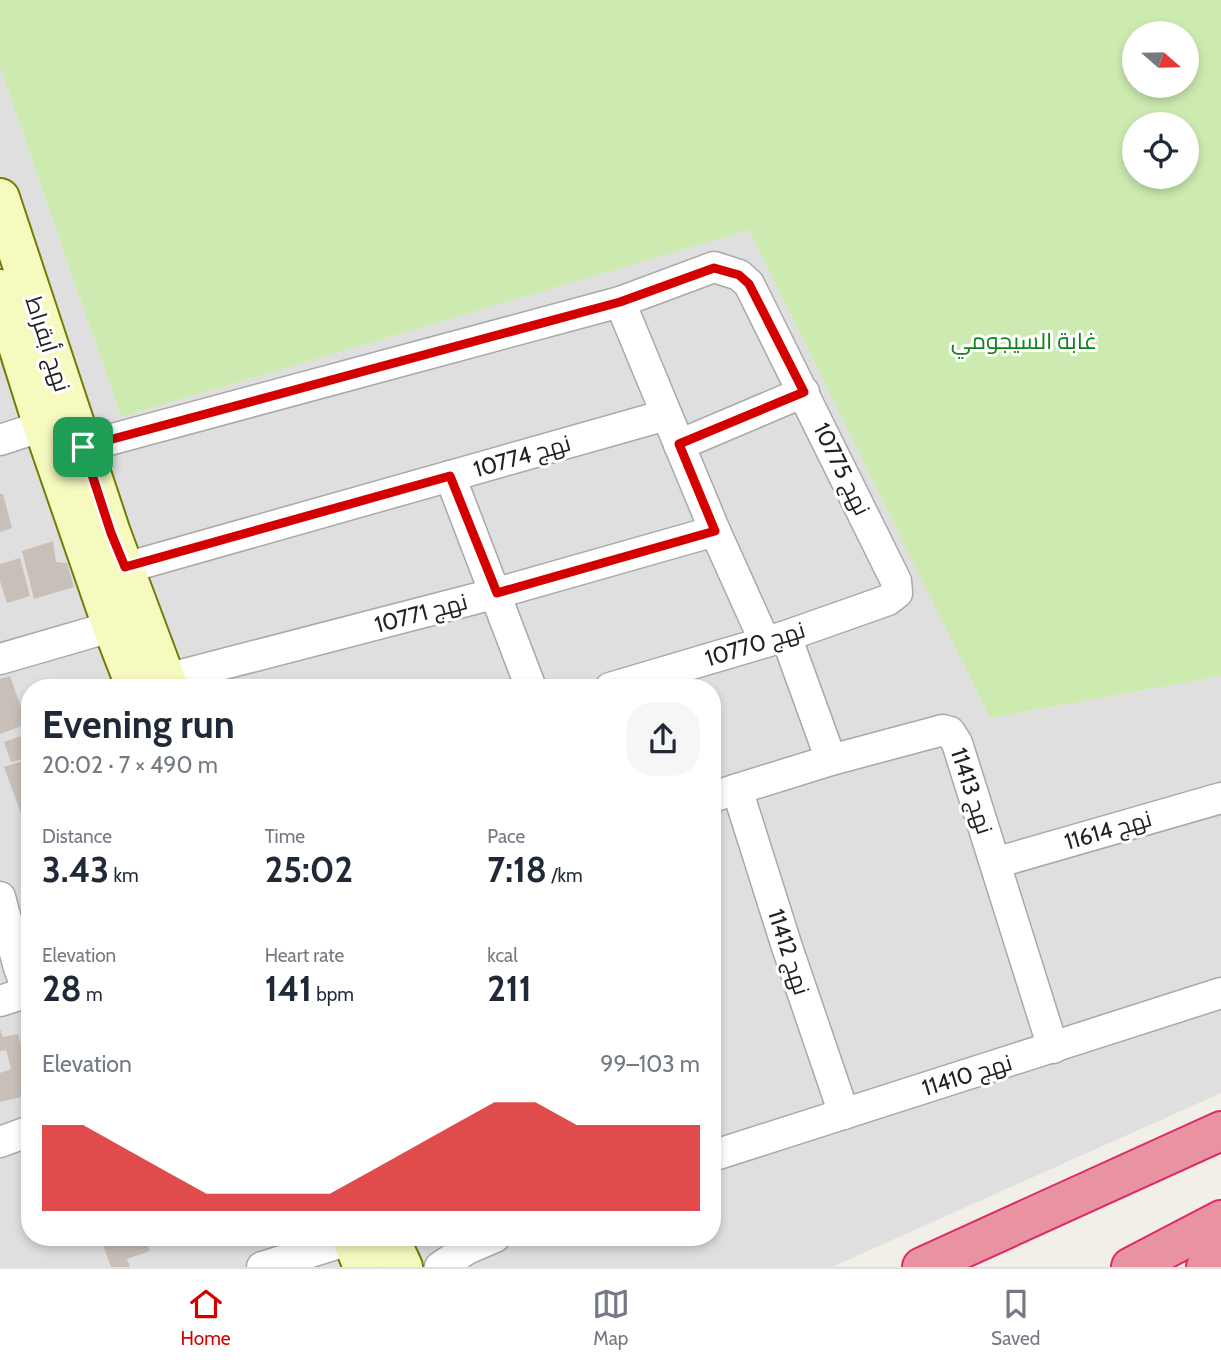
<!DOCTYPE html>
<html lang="en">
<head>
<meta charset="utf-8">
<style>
	body { margin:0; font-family:Cabin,Cairo,sans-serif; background:#f6f6f7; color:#1f2937; height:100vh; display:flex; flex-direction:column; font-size:26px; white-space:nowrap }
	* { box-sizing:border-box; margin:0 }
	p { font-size:23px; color:#747a83 }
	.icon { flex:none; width:38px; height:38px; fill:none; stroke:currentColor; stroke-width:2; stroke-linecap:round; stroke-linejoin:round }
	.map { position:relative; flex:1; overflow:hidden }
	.sheet { position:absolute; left:21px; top:679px; width:700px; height:567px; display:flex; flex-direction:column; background:#fff; border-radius:28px; box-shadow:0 4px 10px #0003 }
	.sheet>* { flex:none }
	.needle { width:46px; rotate:110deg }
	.fabs { position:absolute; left:1122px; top:21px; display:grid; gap:14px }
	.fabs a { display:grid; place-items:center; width:77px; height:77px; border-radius:50%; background:#fff; box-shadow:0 4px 10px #0003; font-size:35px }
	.pin { position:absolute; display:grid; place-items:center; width:60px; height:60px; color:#fff; margin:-30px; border-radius:14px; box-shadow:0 4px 10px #0006 }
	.round { display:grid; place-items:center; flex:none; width:74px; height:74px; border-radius:28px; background:#f6f6f7 }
	.overview { display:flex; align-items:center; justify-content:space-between; height:119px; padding:0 21px }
	h1 { font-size:38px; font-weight:800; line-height:52px }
	.figures { display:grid; grid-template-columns:repeat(3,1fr); gap:10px; height:119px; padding:7px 21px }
	.figures div { display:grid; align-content:center }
	.figures b { font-size:35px; font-weight:800 }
	.figures small { font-size:19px; font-weight:400 }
	.figures p { font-size:19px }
	.chart { height:196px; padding:14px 21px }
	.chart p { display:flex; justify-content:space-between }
	.chart svg { width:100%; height:126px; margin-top:7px; fill:#d40000; opacity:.7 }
	.tab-bar { display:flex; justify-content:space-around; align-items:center; height:98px; border-top:2px solid #e0e1e3; background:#fff; font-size:19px; color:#747a83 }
	.tab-bar a { display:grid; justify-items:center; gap:4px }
	.tab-bar .selected { color:#d40000 }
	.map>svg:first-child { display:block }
</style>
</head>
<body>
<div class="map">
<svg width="1221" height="1267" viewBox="0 0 1221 1267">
	<rect width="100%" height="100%" fill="#f2efe9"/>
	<path fill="#e0dfdf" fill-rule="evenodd" d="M0,67L121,417L749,230L990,718L1221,676V1093L832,1267H0ZM30,688H712V1237H30Z"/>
	<path fill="#cdebb0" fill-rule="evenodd" d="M0,0H1221V676L990,718L749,230L121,417L0,67ZM1134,33H1186V86H1134ZM1134,124H1186V177H1134Z"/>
	<g fill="#c7bfb8">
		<polygon points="0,494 3,494 12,528 0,532"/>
		<polygon points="53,541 56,562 67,563 74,587 34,599 22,551"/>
		<polygon points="20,558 30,596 7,603 0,581 0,564"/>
		<polygon points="10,676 27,724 0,734 0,679"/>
		<polygon points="30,733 30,757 11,762 4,742"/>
		<polygon points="30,759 30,838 4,767"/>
		<polygon points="0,1029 3,1037 18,1034 30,1078 30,1095 0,1102 0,1073 11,1069 6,1050 0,1051"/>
		<polygon points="100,1237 145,1237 150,1251 127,1259 130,1267 111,1267"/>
	</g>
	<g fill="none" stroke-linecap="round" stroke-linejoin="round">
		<defs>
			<g id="street">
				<polyline points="0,440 61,420"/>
				<polyline points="679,445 804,392"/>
				<polyline points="83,447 620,302 715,531 765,642"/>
				<polyline points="450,476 531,688"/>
				<polyline points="104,574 666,415"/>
				<polyline points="786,636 831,760"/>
				<polyline points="0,659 131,621"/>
				<polyline points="166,679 497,593 715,531"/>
				<polyline points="610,688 786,636 888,600 897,593 896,581 749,284 739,275 714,267 620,302"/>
				<polyline points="737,789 787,947 844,1114"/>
				<polyline points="712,797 831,760 943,730 950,732 957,743 1053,1048"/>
				<polyline points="995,863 1221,798"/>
				<polyline points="0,897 19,968 30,997"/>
				<polyline points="0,1001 28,992"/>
				<polyline points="0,1142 30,1131"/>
				<polyline points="712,1156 1221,993"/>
				<polyline points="262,1267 359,1237"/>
				<polyline points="440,1267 467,1249 495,1237"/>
			</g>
			<g id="secondary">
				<polyline points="0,198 111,533 169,688"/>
				<polyline points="0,289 43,426 112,626 136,688"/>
				<polyline points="351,1237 363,1267"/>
				<polyline points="389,1237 403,1267"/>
			</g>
			<g id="highway">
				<polyline points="922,1267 1221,1131"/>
				<polyline points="1131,1267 1221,1220"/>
				<polyline points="1206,1267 1221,1259"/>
			</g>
		</defs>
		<use href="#street" stroke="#a9a9a9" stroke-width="33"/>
		<use href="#secondary" stroke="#707d05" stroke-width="42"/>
		<use href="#highway" stroke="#dc2a67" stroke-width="42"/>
		<use href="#street" stroke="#fff" stroke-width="30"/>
		<use href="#secondary" stroke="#f7fabf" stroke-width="38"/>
		<use href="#highway" stroke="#e892a2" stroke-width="38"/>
	</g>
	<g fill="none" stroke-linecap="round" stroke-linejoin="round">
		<defs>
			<polygon id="route" points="714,268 739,275 749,284 804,392 679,444 715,531 497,593 450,476 125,567 111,533 83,447 620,302"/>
		</defs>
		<use href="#route" stroke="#fff" stroke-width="14"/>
		<use href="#route" stroke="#d40000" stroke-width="9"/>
	</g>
	<g text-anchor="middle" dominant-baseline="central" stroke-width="6" stroke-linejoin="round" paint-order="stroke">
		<g font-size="23" fill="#0c8416" stroke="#fff">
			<text x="1024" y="341">غابة السيجومي</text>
		</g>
		<g font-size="23" fill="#222" stroke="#fff">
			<text transform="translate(48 344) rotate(72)">نهج أبقراط</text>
			<text transform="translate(522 456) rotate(-16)">نهج 10774</text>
			<text transform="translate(842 469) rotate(64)">نهج 10775</text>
			<text transform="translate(421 613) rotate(-15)">نهج 10771</text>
			<text transform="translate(755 644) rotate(-17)">نهج 10770</text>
			<text transform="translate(972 791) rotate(72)">نهج 11413</text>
			<text transform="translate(1108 830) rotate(-16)">نهج 11614</text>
			<text transform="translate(789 952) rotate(72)">نهج 11412</text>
			<text transform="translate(967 1075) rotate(-17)">نهج 11410</text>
		</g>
	</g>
</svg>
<div class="fabs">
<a><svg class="needle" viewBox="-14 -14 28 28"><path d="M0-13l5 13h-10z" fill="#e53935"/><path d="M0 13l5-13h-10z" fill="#747a83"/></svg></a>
<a><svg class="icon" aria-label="locate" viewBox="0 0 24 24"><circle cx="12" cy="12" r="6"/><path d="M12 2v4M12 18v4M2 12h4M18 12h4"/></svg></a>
</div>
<div class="pin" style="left:83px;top:447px;background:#1e9e55"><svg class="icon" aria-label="arrive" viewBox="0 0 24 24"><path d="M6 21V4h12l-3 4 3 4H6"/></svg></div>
<section class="sheet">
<div class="overview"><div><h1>Evening run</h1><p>20:02 · 7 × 490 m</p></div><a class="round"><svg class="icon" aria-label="share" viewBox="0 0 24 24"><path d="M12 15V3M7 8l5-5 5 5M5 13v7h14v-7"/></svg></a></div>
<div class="figures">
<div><p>Distance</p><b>3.43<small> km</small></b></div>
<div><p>Time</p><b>25:02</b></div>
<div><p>Pace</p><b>7:18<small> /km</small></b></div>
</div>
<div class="figures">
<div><p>Elevation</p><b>28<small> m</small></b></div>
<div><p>Heart rate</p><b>141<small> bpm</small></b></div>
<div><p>kcal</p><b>211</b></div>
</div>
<div class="chart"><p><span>Elevation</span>99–103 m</p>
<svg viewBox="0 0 160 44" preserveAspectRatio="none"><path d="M0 44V14L10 14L20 22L30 30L40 38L50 38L60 38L70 38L80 30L90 22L100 14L110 6L120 6L130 14L140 14L150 14L160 14V44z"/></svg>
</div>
</section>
</div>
<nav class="tab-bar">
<a class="selected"><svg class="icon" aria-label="home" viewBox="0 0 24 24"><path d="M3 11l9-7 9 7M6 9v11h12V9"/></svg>Home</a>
<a><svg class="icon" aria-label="map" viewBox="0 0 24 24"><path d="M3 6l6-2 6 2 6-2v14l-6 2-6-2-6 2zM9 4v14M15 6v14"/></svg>Map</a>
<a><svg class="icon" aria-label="saved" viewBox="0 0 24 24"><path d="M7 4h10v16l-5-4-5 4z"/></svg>Saved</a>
</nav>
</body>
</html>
